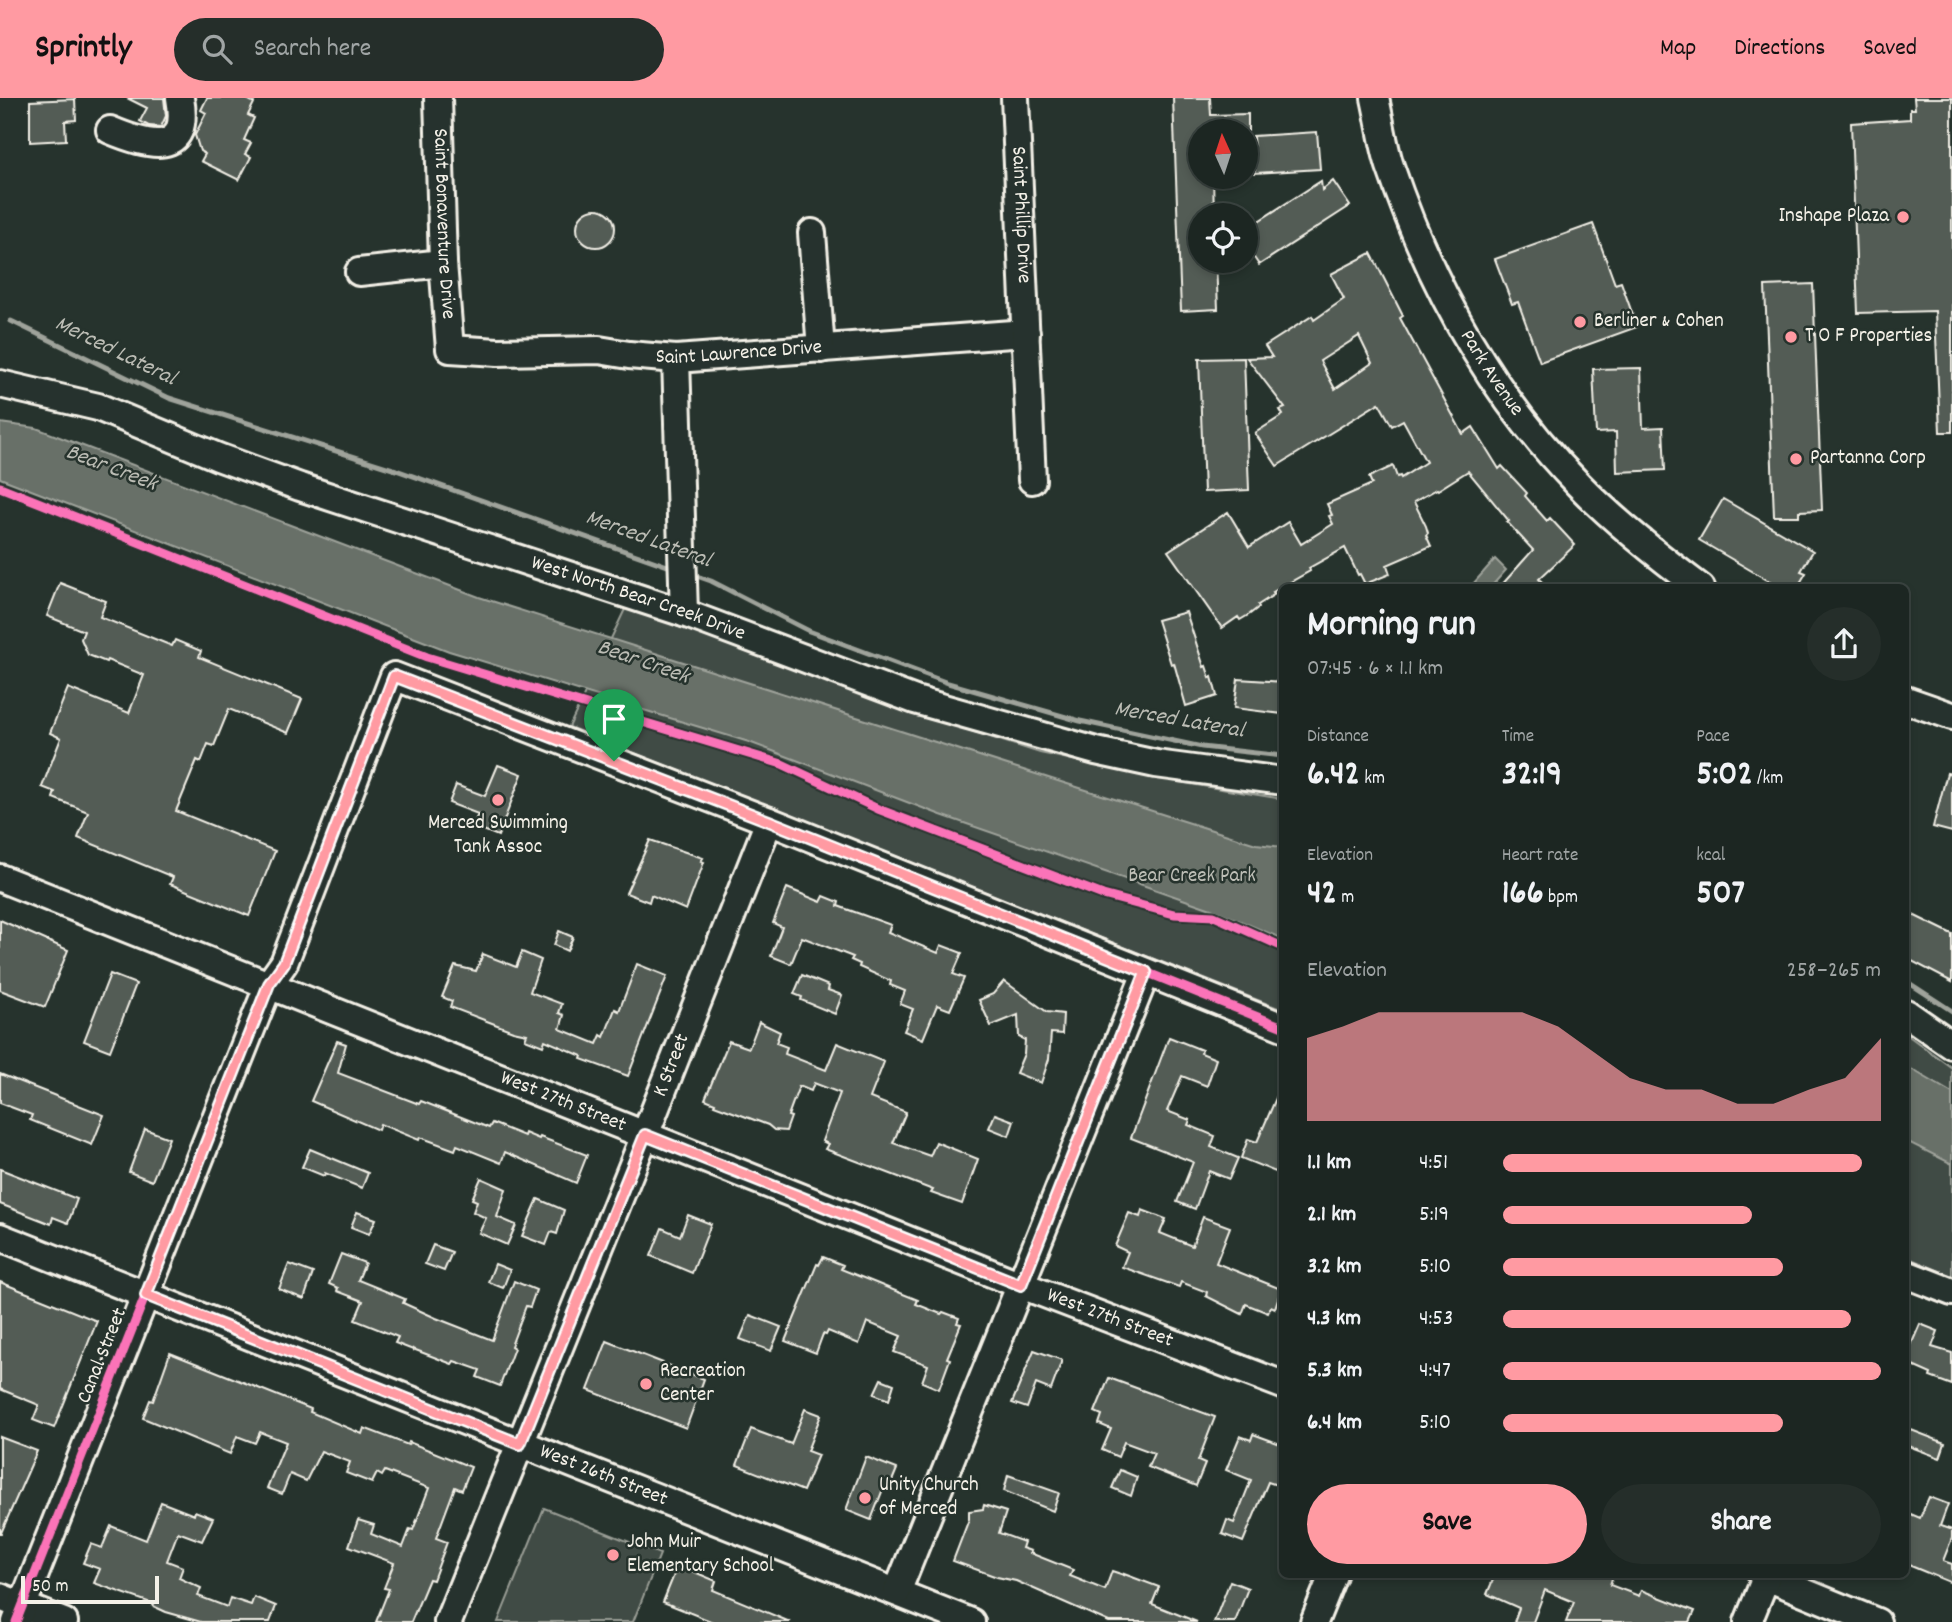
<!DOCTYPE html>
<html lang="en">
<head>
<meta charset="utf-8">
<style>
	body { margin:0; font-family:Dekko,sans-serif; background:#252e2a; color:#f1f3f6; height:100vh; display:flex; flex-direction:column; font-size:26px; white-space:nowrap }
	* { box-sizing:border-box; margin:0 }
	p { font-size:23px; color:#a0a5a5 }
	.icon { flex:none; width:38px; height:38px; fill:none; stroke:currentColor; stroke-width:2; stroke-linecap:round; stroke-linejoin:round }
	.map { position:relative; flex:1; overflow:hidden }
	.drawer { position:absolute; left:1279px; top:486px; width:630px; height:994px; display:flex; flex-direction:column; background:#1c2622; border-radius:10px; box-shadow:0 4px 10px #0003,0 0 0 2px #3a4340 }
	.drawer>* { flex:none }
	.needle { width:46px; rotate:357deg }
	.controls { position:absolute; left:1188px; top:21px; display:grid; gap:14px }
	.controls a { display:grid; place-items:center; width:70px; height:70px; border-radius:50%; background:#1c2622; box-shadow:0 4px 10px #0003,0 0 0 2px #3a4340; font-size:35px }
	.scale { position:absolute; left:21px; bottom:18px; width:138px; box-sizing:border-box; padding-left:7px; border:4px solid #f4f1e8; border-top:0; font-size:19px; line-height:24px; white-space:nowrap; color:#f4f1e8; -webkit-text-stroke:5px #26332d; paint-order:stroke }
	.pin { position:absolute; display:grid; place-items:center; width:60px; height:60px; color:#fff; margin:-72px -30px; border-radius:50% 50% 50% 0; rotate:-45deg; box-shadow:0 0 7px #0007 }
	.pin .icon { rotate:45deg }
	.round { display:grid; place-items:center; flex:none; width:74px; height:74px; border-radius:37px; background:#252e2a }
	.headline { display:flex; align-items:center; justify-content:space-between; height:119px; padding:0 28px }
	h1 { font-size:38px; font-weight:700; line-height:52px }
	.figures { display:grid; grid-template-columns:repeat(3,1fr); gap:10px; height:119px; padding:7px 28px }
	.figures div { display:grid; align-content:center }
	.figures b { font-size:35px; font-weight:700 }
	.figures small { font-size:19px; font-weight:400 }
	.figures p { font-size:19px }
	.chart { height:196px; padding:14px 28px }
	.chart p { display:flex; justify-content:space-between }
	.chart svg { width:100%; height:126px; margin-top:7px; fill:#ff9aa2; opacity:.7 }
	.button { display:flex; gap:14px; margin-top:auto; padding:14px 28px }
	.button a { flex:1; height:80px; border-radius:42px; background:#ff9aa2; color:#111; font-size:28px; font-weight:700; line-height:80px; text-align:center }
	.button a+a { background:#252e2a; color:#f1f3f6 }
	ul { padding:0 28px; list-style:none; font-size:23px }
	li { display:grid; grid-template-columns:112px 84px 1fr; align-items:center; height:52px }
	li i { height:18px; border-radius:9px; background:#ff9aa2 }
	header { display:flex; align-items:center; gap:42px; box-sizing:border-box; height:98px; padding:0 35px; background:#ff9aa2; color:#111 }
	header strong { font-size:33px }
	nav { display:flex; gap:38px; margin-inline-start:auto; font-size:24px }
	.search { width:490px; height:63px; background:#252e2a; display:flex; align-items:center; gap:18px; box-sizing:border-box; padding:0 24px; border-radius:38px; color:#a0a5a5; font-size:26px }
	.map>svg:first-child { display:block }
</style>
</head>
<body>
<header>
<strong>Sprintly</strong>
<div class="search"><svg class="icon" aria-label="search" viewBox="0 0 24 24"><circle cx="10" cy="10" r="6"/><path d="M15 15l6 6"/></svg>Search here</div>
<nav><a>Map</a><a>Directions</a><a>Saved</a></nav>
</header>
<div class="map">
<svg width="1952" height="1524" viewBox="0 0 1952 1524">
	<rect width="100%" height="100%" fill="#26332d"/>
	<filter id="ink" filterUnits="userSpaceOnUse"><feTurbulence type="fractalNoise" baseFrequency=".0143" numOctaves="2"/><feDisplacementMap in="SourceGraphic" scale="14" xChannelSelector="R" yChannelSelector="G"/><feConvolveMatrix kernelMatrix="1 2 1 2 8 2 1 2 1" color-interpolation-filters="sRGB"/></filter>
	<g filter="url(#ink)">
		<g fill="#414b45" stroke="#9a9e96" stroke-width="2">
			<polygon points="626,509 695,532 905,612 1040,655 1178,684 1283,701 1283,912 569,629"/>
			<polygon points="1906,936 1952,970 1952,1178 1906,1159"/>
			<polygon points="544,1410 660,1456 633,1524 498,1524"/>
		</g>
		<g fill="#676f68" stroke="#9fa39b" stroke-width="2">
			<polygon points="0,325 36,330 479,499 1256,746 1283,749 1283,841 1217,813 941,717 749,644 449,553 0,380"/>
			<polygon points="1495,461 1506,472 1490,490 1477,490 1473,486"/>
			<polygon points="1906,968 1952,995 1952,1066 1906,1043"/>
		</g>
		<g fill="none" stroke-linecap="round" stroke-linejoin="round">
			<g stroke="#9fa39b" stroke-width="5">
				<polyline points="11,223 169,300 396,372 676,471"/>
				<polyline points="691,476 711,483 809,533 948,585 1080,623 1202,649 1283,658"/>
				<polyline points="1906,883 1952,913"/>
			</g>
		</g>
		<g fill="#525c55" stroke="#f4f1e8" stroke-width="2" fill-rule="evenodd">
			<polygon points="127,0 164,0 166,18 161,29 149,28 140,23 147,10"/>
			<polygon points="207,0 245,0 254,5 248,17 254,20 244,42 251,45 245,56 251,59 239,82 201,63 205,56 200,53 195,37 206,15 201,12"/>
			<polygon points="1173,0 1210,0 1211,17 1248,16 1248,33 1200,33 1200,79 1213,79 1214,117 1200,117 1200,163 1216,163 1218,211 1181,213"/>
			<polygon points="1914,0 1952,0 1952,334 1940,334 1935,213 1858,215 1851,25 1910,21 1910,11 1915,11"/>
			<polygon points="75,1 76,22 65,23 66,42 30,44 30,3"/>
			<polygon points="1317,34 1320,71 1255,75 1253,38"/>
			<polygon points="1321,83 1322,92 1333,83 1350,108 1259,167 1246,148 1246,131"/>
			<circle cx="596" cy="130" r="19"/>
			<polygon points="1593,126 1615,186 1621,184 1637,229 1540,264 1518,204 1512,206 1495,161"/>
			<path d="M1371,155L1403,218L1400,220L1463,336L1473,329L1499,371L1502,368L1527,395L1525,398L1547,423L1550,420L1575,447L1539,481L1548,490H1499L1533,452L1507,424L1509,423L1468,373L1438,392L1437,391L1414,404L1426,428L1428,435L1426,437L1431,448L1387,467L1390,476L1365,486L1360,476L1358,477L1345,450L1309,470L1310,473L1273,494L1275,496L1258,507L1259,509L1250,516L1240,522L1238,519L1222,530L1168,453L1228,414L1249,449L1288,424L1301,446L1333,426L1329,418L1332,417L1327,406L1372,386L1369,379L1393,368L1397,379L1400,378L1401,380L1426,364L1403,322L1392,328L1379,305L1277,368L1255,335L1283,317L1280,312L1285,310L1247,260L1272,259L1265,248L1312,218L1314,222L1344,201L1331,176ZM1359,238L1372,265L1335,291L1320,263Z"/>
			<polygon points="1813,186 1822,412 1799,413 1799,418 1774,418 1765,188"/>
			<polygon points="1244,260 1249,392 1204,394 1199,261"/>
			<polygon points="1641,270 1643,330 1663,329 1665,372 1617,374 1616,334 1596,335 1593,271"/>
			<polygon points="1723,401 1813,453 1801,473 1806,475 1797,490 1781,490 1699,442"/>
			<polygon points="60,485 106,503 100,519 172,548 175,542 201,553 199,559 302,601 288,635 229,611 214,648 208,646 201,664 197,662 176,713 275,753 249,818 170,786 173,779 78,740 88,714 53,700 55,694 42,689 61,640 50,635 68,590 129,615 144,577 107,562 106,564 88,557 81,541 84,533 47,518"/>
			<polygon points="1186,514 1204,569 1206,568 1210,580 1212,579 1217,598 1186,608 1174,565 1171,566 1157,522"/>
			<polygon points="1238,581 1283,584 1283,616 1234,610"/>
			<polygon points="498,667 522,676 498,738 473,728 478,716 449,705 456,687 485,698"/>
			<polygon points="1947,675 1952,676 1952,734 1933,729"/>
			<polygon points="650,742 703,760 701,763 704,764 686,812 651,797 649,804 626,795"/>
			<polygon points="787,790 821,804 824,798 839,804 838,808 891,827 888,834 938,855 941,847 962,855 953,876 964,880 950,912 937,907 923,941 904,933 913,911 900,906 905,893 890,887 891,883 859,869 860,866 851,862 853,859 802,839 791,866 771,858 782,829 773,825"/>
			<polygon points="1913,817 1952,836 1952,884 1906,860 1906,830"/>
			<polygon points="0,822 68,852 45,909 0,892"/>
			<polygon points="559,833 573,839 567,853 554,847"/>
			<polygon points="522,854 541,862 530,894 562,906 559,915 564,917 560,931 597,946 601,937 604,939 615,911 619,913 637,866 667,878 628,978 581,961 582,958 545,942 543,948 525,941 527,936 513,933 450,909 452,903 442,899 455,868 476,873 483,856 516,869"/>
			<polygon points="110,876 136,886 110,953 84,943"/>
			<polygon points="802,877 829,888 828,892 842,897 835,916 801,902 802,899 794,896"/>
			<polygon points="1004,883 1047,914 1063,916 1062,936 1051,935 1049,961 1041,985 1016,975 1024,956 1025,942 1019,939 1018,917 991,928 979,902 993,896"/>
			<polygon points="759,924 780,934 776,945 787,949 785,956 826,972 837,945 884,964 870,1000 906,1014 893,1045 930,1058 936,1044 978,1061 962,1106 931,1095 933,1092 825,1051 828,1046 822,1043 840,995 814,985 811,993 799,988 788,1018 791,1019 786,1033 774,1032 768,1027 714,1007 715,1005 705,1001 729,943 749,950"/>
			<polygon points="1169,939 1202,952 1201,955 1216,961 1207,988 1182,978 1167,1013 1190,1022 1188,1027 1215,1038 1211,1049 1238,1060 1229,1081 1209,1073 1195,1111 1177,1104 1193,1064 1131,1040"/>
			<polygon points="337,943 346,946 338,975 419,1006 421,1003 489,1030 492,1025 524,1038 525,1035 539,1041 540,1039 587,1057 576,1085 505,1054 501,1065 457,1047 455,1052 420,1039 419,1042 380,1026 378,1032 311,1003"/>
			<polygon points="0,976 104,1017 92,1047 30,1022 32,1017 0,1005"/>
			<polygon points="1283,984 1283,1077 1241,1060 1248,1041 1257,1044"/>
			<polygon points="995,1016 1014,1023 1009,1038 989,1030"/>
			<polygon points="145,1031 169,1040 152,1083 129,1074"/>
			<polygon points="310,1051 368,1075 362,1090 325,1075 324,1078 302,1069"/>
			<polygon points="0,1071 77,1101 68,1125 53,1119 51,1126 0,1106"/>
			<polygon points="481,1080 506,1091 497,1119 516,1127 507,1147 479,1135 486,1120 473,1114 477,1103 472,1101"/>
			<polygon points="538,1101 564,1112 557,1136 551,1134 546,1147 522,1138"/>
			<polygon points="1142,1112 1166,1121 1160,1135 1192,1148 1203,1119 1230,1129 1216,1165 1281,1191 1275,1210 1271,1208 1268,1215 1246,1206 1242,1216 1206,1198 1207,1194 1181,1184 1179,1189 1122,1169 1128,1154 1115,1148 1129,1115 1140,1119"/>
			<polygon points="357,1114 376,1121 369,1136 351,1129"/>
			<polygon points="688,1117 711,1126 692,1175 651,1158 662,1130 680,1138"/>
			<polygon points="433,1147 452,1154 444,1173 425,1166"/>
			<polygon points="341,1156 365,1165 358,1182 405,1201 403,1205 436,1220 492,1242 514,1183 536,1192 530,1209 526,1208 511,1248 514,1250 500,1288 477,1279 480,1272 454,1263 452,1266 413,1251 413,1252 395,1245 398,1239 355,1222 363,1203 337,1193 338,1190 329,1186"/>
			<polygon points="823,1159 843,1167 841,1171 918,1202 916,1206 941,1216 943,1214 959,1220 957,1225 961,1226 947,1260 950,1261 939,1291 922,1284 928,1267 894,1254 901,1238 867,1224 859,1246 828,1233 826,1237 823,1236 816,1255 785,1243 817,1166 819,1167"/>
			<polygon points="289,1166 313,1175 304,1201 279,1191"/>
			<polygon points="495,1166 510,1172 503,1190 488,1184"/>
			<polygon points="0,1184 97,1223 54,1330 33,1322 39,1307 0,1291"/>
			<polygon points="750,1217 781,1229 771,1253 740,1241"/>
			<polygon points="1920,1226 1938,1233 1932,1249 1952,1255 1952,1287 1930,1279 1931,1276 1906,1265 1906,1259"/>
			<polygon points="607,1243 704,1281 686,1330 588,1292"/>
			<polygon points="1034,1252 1062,1262 1051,1292 1036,1286 1027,1310 1012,1305"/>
			<polygon points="170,1255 311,1311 310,1314 362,1336 364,1330 408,1347 409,1344 471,1369 462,1392 455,1389 436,1440 447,1444 433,1482 429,1481 411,1524 376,1524 389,1491 384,1490 394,1465 349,1448 358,1422 374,1427 371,1436 403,1449 410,1431 413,1432 429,1390 385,1373 382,1378 377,1375 372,1385 346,1375 350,1364 321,1353 306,1383 290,1376 282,1396 267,1390 286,1344 260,1334 255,1345 237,1338 230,1356 143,1320 150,1302 153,1303"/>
			<polygon points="1109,1280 1215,1319 1198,1363 1205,1366 1196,1388 1148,1369 1154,1355 1124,1344 1118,1359 1102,1352 1111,1331 1099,1326 1102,1317 1095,1314"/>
			<polygon points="881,1281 894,1286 889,1302 874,1296"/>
			<polygon points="805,1311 821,1317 807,1353 818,1357 803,1393 737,1367 751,1331 791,1346"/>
			<polygon points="1906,1330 1945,1345 1940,1360 1906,1347"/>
			<polygon points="1253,1336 1283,1347 1283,1389 1268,1384 1243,1444 1222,1436 1227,1422 1234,1425 1251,1382 1226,1372 1240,1338 1251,1342"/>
			<polygon points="0,1339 37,1353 1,1435 0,1435"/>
			<polygon points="866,1359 897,1371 890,1388 885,1386 871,1422 846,1412"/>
			<polygon points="1120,1372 1137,1379 1131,1398 1112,1390"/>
			<polygon points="1008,1377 1059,1395 1053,1413 1004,1393"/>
			<polygon points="1929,1399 1948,1406 1940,1428 1952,1432 1952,1440 1943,1463 1952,1466 1952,1485 1906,1466 1906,1414 1920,1420"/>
			<polygon points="161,1404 194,1417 195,1413 213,1420 202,1443 178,1434 167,1463 183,1469 179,1480 201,1490 198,1498 227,1509 230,1500 251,1507 254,1499 276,1508 270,1524 201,1524 166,1514 153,1508 154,1506 94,1485 100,1471 83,1465 91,1446 102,1450 111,1428 146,1442"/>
			<polygon points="984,1407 1006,1414 999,1435 1024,1444 1022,1450 1031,1453 1030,1455 1073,1472 1070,1478 1105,1492 1112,1473 1124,1477 1124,1476 1159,1489 1152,1506 1197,1524 1109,1524 1016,1483 997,1479 953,1463 969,1421 969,1413 983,1411"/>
			<polygon points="678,1467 716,1483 713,1492 790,1524 713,1524 663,1504"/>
			<polygon points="1495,1477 1613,1477 1610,1487 1639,1498 1641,1492 1695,1513 1690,1524 1566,1524 1574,1504 1545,1492 1533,1524 1514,1524 1519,1510 1487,1496"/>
			<polygon points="1230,1483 1248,1490 1235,1524 1214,1524"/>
		</g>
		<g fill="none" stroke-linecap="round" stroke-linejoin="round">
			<defs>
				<g id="minor">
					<path id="s1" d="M438,0L443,165L450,251L498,254L599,252L629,257L676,261L1026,235"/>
					<path id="s2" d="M1015,0L1032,382"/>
					<path id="s3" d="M1375,0C1380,22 1383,46 1390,68C1430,186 1491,297 1579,387C1616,425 1658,458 1701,490"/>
					<path d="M110,32C148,48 191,60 180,0"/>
					<polyline points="812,135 821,251"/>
					<polyline points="359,174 443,165"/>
					<polyline points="676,261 684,515"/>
					<path id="s4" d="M0,286L98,309L218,359L300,389L684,515L915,602L1096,653L1156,666L1283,683"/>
					<polyline points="1906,602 1952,618"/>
					<path id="s5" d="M0,780L1021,1187L1283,1287"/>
					<polyline points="1906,915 1952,947"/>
					<path id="s6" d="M0,1139L971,1524"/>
					<polyline points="1906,1176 1952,1194"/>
					<polyline points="1762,1477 1877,1524"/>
					<polyline points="897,1494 1146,875"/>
					<polyline points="0,1499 64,1524"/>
					<polyline points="16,1524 269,886 284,865 394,578 769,723 1283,929"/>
					<path id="s7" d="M448,1524L645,1037L769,723"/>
					<polyline points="1314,1524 1333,1477"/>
					<polyline points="1748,1524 1767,1477"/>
				</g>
			</defs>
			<use href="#minor" stroke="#f4f1e8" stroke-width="32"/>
			<use href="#minor" stroke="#26332d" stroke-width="26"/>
			<defs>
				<g id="cycleway">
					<polyline points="0,389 427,559 782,666 878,711 1103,797 1174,816 1214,818 1283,849"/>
					<polyline points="16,1524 269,886 284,865 394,578 769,723 1283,929"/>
				</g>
			</defs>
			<use href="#cycleway" stroke="#26332d" stroke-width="13"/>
			<use href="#cycleway" stroke="#fb73b8" stroke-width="9"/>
		</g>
	</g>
	<g fill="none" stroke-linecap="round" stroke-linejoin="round" filter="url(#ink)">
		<defs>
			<polygon id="route" points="394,578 769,723 1146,874 1021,1187 645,1037 520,1346 146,1197 269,886 284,865"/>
		</defs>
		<use href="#route" stroke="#fff" stroke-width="14"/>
		<use href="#route" stroke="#ff9aa2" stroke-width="9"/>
	</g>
	<g fill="#ff9aa2" stroke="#26332d" stroke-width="2.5">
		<circle cx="1903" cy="119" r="7"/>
		<circle cx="1580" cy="224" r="7"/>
		<circle cx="1791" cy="239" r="7"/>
		<circle cx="1796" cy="361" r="7"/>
		<circle cx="498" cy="702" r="7"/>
		<circle cx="646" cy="1286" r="7"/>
		<circle cx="865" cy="1400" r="7"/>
		<circle cx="613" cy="1457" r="7"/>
	</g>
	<g text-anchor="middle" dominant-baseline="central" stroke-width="5" stroke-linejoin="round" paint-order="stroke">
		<g font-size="21" fill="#f4f1e8" stroke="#26332d">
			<text stroke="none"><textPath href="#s2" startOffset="117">Saint Phillip Drive</textPath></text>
			<text stroke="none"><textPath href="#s1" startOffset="126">Saint Bonaventure Drive</textPath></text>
			<text stroke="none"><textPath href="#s1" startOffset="541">Saint Lawrence Drive</textPath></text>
			<text stroke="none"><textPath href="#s3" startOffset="301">Park Avenue</textPath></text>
			<text stroke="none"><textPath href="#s4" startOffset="674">West North Bear Creek Drive</textPath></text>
			<text stroke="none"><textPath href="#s7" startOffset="600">K Street</textPath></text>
			<text stroke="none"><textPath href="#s5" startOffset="606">West 27th Street</textPath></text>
			<text stroke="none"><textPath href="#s5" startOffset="1194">West 27th Street</textPath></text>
			<text transform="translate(103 1258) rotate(-68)">Canal Street</text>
			<text stroke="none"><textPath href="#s6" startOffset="649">West 26th Street</textPath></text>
		</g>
		<g font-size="21" fill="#f4f1e8" stroke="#26332d" text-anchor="start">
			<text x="1889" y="119" text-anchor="end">Inshape Plaza</text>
			<text x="1594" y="224">Berliner &amp; Cohen</text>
			<text x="1805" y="239">T O F Properties</text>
			<text x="1810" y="361">Partanna Corp</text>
			<text x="498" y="726" text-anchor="middle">Merced Swimming<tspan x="498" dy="24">Tank Assoc</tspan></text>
			<text x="660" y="1274">Recreation<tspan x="660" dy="24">Center</tspan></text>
			<text x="879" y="1388">Unity Church<tspan x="879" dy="24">of Merced</tspan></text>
			<text x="627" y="1445">John Muir<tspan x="627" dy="24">Elementary School</tspan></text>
		</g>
		<g font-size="21" fill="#bebfb7" stroke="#26332d">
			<text x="1192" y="779">Bear Creek Park</text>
		</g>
		<g font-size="23" font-style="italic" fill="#bcbdb5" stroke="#26332d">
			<text transform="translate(115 254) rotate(26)">Merced Lateral</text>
			<text transform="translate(111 371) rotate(21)">Bear Creek</text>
			<text transform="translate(648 442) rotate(20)">Merced Lateral</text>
			<text transform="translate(643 565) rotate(19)">Bear Creek</text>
			<text transform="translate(1179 623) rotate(10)">Merced Lateral</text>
		</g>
	</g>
</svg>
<div class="controls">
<a><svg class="needle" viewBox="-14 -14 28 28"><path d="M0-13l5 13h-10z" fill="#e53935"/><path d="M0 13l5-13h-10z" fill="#a0a5a5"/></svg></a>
<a><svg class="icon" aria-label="locate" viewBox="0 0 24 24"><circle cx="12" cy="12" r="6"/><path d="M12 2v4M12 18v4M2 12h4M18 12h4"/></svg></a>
</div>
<div class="scale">50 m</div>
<div class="pin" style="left:614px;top:663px;background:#1e9e55"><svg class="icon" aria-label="arrive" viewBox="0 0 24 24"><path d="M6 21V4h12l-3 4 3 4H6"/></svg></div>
<section class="drawer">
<div class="headline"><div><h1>Morning run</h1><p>07:45 · 6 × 1.1 km</p></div><a class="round"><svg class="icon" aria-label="share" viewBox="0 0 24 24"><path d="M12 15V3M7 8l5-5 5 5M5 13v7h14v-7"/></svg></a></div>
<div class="figures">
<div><p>Distance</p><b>6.42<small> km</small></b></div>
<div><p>Time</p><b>32:19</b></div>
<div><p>Pace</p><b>5:02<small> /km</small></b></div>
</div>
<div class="figures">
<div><p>Elevation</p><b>42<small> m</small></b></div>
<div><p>Heart rate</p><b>166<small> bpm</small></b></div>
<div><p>kcal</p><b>507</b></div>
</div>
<div class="chart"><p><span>Elevation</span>258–265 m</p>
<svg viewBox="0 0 160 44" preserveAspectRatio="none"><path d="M0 44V15L10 11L20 6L30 6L40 6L50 6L60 6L70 11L80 20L90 29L100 33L110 33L120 38L130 38L140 33L150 29L160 15V44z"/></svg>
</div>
<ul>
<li><b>1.1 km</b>4:51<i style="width:95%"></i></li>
<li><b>2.1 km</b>5:19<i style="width:66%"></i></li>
<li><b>3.2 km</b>5:10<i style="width:74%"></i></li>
<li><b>4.3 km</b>4:53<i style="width:92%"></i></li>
<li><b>5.3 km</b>4:47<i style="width:100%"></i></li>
<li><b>6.4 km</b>5:10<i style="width:74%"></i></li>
</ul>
<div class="button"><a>Save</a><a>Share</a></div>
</section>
</div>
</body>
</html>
